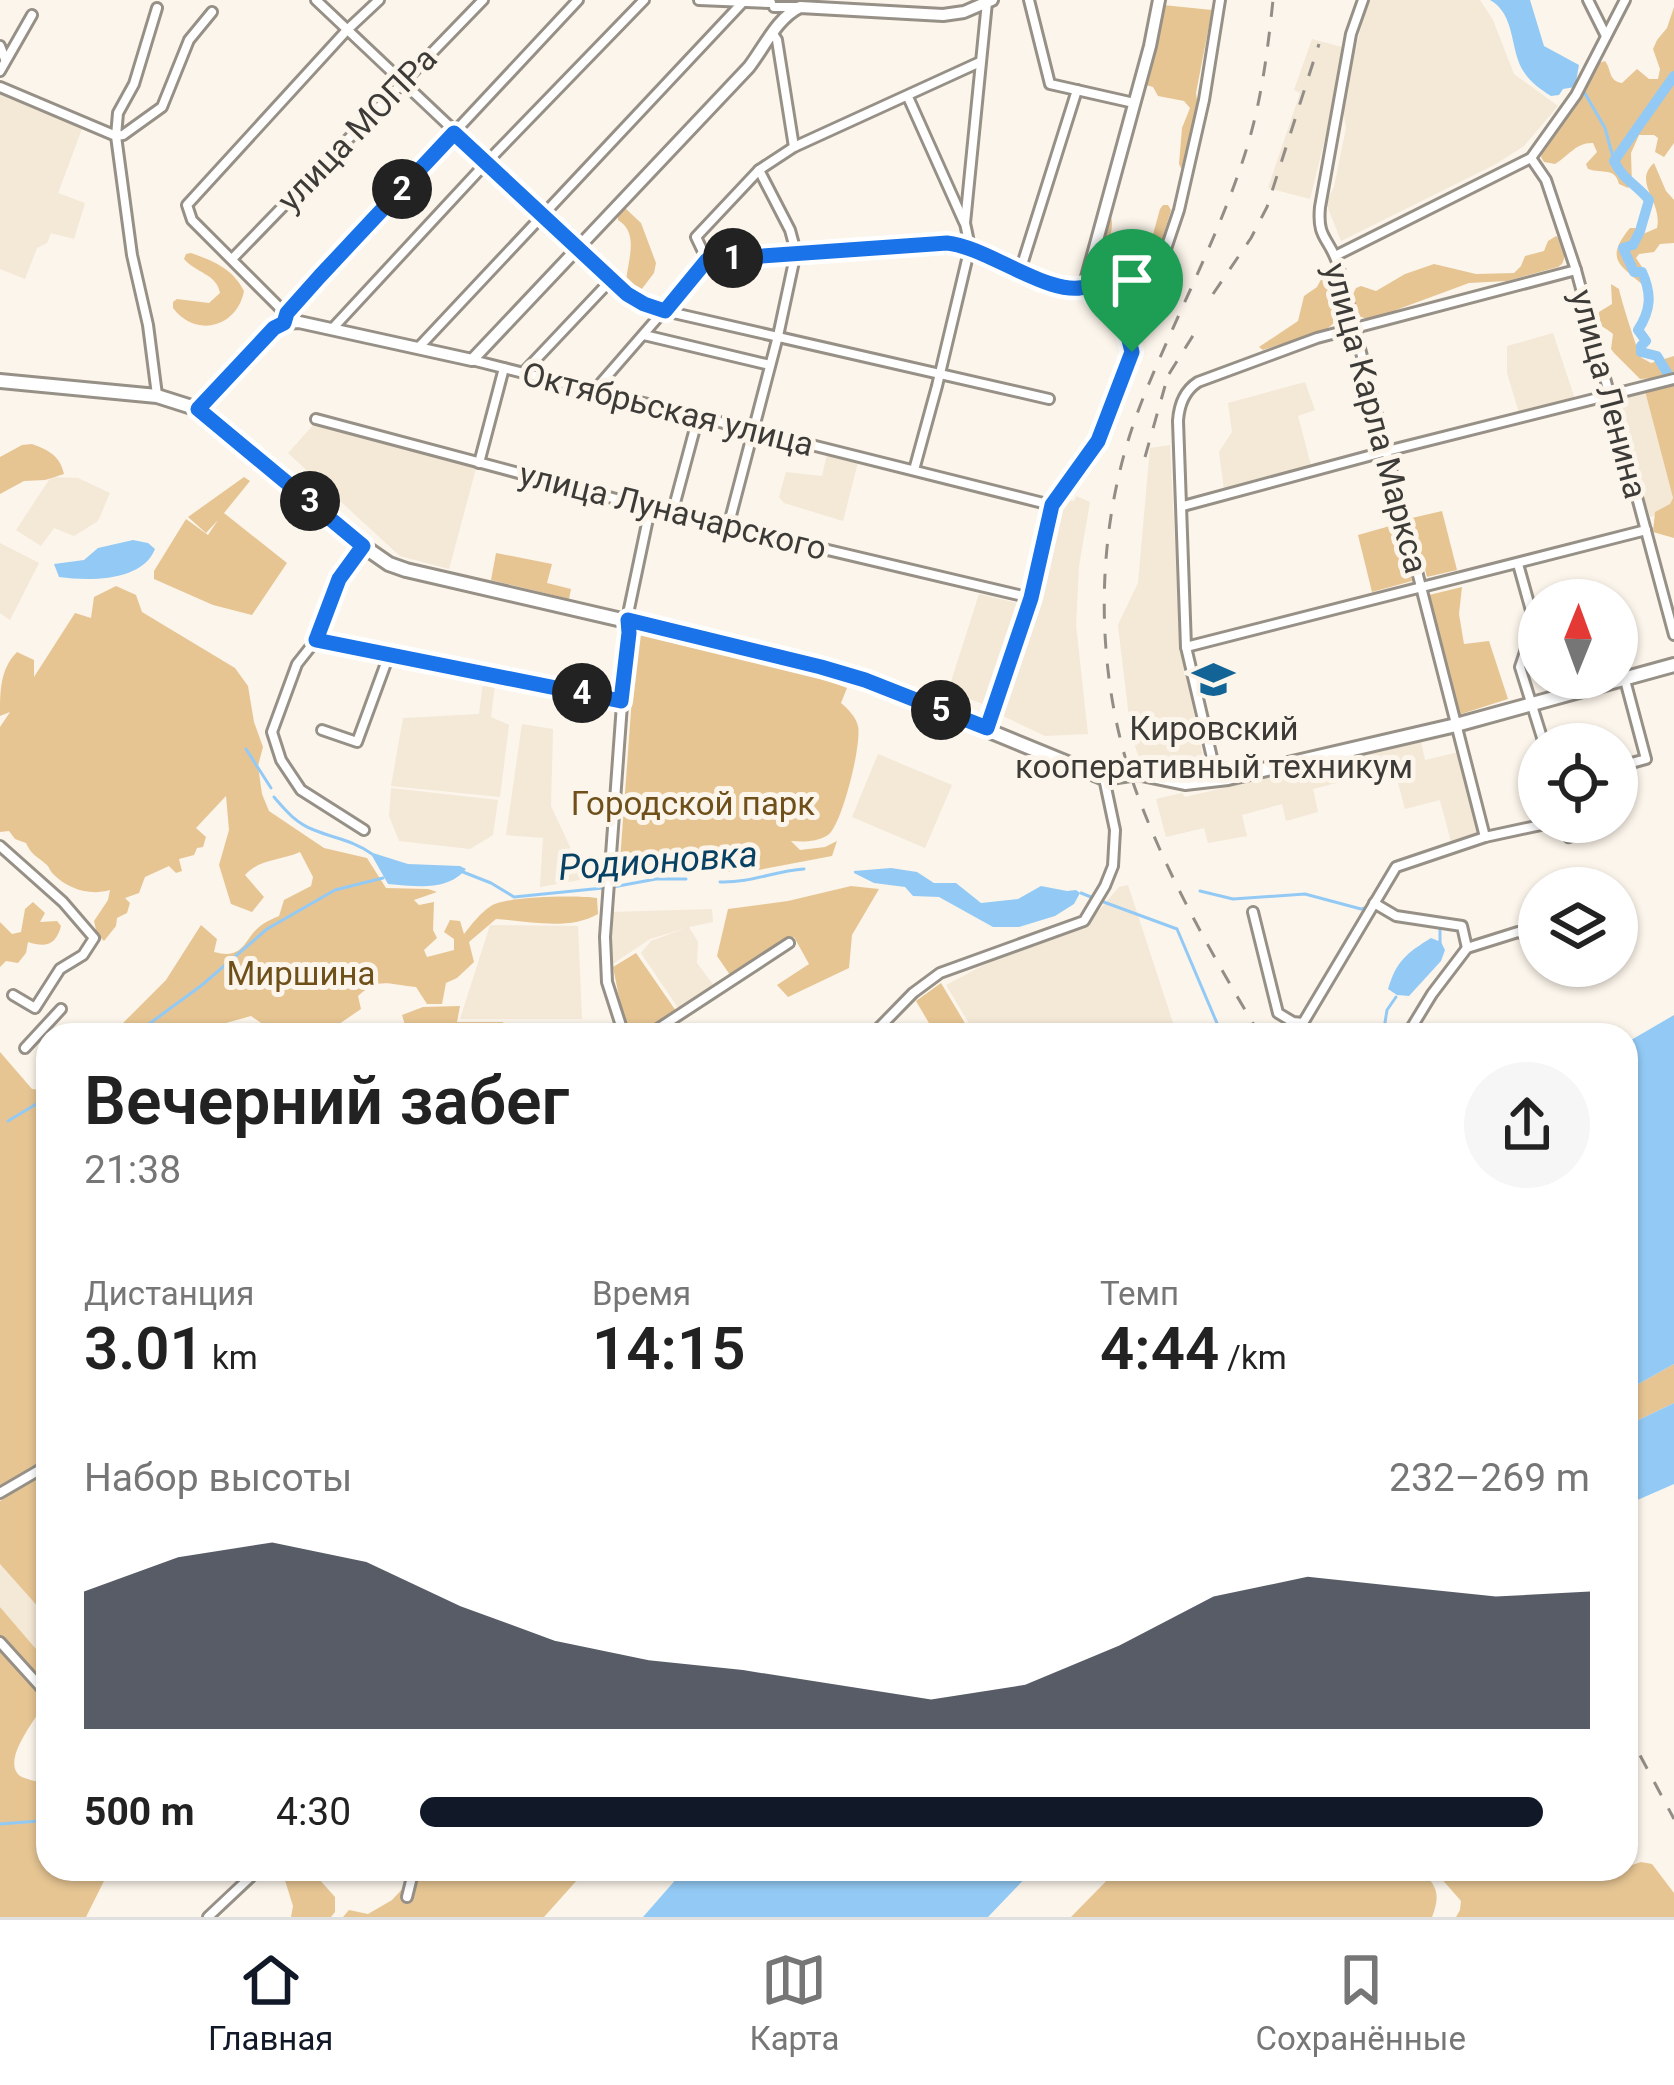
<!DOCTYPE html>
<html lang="ru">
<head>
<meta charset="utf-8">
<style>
	body { margin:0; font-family:Roboto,sans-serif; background:#f6f6f6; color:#222; height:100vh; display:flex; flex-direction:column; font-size:45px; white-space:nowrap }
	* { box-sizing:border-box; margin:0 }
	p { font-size:39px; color:#767676 }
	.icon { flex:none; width:66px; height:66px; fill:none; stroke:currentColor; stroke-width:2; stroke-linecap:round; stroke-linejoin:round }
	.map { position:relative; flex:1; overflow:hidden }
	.sheet { position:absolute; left:36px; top:1023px; width:1602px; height:858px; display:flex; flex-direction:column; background:#fff; border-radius:36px; box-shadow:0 3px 9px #0004 }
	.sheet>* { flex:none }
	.needle { width:78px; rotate:1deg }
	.tools { position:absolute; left:1518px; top:579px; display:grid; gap:24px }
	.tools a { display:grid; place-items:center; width:120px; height:120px; border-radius:50%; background:#fff; box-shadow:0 3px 9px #0004; font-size:60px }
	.pin { position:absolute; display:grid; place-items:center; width:102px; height:102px; color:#fff; margin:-123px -51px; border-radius:50% 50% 50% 0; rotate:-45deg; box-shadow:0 0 12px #0007 }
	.pin .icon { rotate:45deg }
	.km { position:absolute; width:60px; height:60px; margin:-30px; border-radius:50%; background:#222; color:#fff; font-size:33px; line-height:60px; text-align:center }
	.round { display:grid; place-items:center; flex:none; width:126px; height:126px; border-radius:63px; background:#f6f6f6 }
	.summary { display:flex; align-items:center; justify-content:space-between; height:204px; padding:0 48px }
	h1 { font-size:66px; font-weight:600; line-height:90px }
	.metrics { display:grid; grid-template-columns:repeat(3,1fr); gap:18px; height:204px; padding:12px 48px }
	.metrics div { display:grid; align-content:center }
	.metrics b { font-size:60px; font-weight:600 }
	.metrics small { font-size:33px; font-weight:400 }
	.metrics p { font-size:33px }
	.chart { height:336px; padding:24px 48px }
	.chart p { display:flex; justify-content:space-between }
	.chart svg { width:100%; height:216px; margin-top:12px; fill:#111827; opacity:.7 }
	ul { padding:0 48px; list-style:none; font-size:39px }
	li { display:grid; grid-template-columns:192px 144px 1fr; align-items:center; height:90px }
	li i { height:30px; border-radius:15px; background:#111827 }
	.menu { display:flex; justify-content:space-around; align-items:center; height:168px; border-top:3px solid #e0e0e0; background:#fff; font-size:33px; color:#767676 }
	.menu a { display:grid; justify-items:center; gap:6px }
	.menu .current { color:#111827 }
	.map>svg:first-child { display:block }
</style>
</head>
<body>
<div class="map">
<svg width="1674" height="1917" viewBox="0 0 1674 1917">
	<rect width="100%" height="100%" fill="#fcf5eb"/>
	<g fill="#f4e8d7">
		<polygon points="1368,0 1480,0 1493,20 1514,74 1558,106 1524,146 1496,164 1341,241 1326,203 1334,187 1346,128 1342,103"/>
		<polygon points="1312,39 1342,47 1328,126 1310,199 1268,188 1300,93 1294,90"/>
		<polygon points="0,92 83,126 58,193 85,203 74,239 51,233 47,243 37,248 25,279 0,269"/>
		<polygon points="1553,333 1575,399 1519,413 1507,373 1507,346"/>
		<polygon points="1305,382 1315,410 1298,416 1311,465 1224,489 1219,452 1232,432 1228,403"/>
		<polygon points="1645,391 1674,502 1674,511 1650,517 1615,399"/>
		<polygon points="317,421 477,465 449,569 400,556 288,453"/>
		<polygon points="1170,445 1180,647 1204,762 1163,770 1142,766 1131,735 1118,625 1138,583 1150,448"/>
		<polygon points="827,454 858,462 843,521 784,503 779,497 786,472 822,476"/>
		<polygon points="51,477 78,478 110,493 98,521 74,536 54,528 41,546 16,530"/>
		<polygon points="1076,496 1090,502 1079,566 1076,625 1088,734 1045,736 999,714 1036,601 1055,508 1062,500 1074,501"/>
		<polygon points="0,543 39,563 10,620 0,613"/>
		<polygon points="979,594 1017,603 983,704 948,691"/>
		<polygon points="483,683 495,685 491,717 509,725 500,797 391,786 403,718 479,714"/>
		<polygon points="522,724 553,729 551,806 585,879 540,887 543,838 506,835"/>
		<polygon points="1421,742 1425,760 1459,752 1480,834 1451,842 1440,800 1405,809 1394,768 1313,789 1318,812 1286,821 1282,804 1242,815 1247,836 1208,843 1204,828 1166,837 1156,799 1182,793 1185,797"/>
		<polygon points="878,754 952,785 925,848 852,817"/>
		<polygon points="391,788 498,800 493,835 470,849 399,841 389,816"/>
		<polygon points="1128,885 1177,1035 976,1035 946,985 986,964 1084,928 1119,887"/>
		<polygon points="712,909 713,922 689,927 698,942 697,963 715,987 678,1008 641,953 651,941 686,928 650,939 611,965 613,912"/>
		<polygon points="490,925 578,926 582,1019 460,1019"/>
		<polygon points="0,1564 48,1618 48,1663 0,1607"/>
	</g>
	<g fill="#e6c593">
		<polygon points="1163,5 1212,10 1196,93 1199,113 1186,167 1181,168 1179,164 1182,128 1190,108 1184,101 1158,96 1153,87 1146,85"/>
		<path d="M1674,7V143L1664,157L1655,152L1658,138L1654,135H1639L1631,153L1632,184L1628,188L1619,184C1615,167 1603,174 1588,169L1586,164L1597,152L1593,143C1577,142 1568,156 1555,164L1544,162L1541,157L1544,147L1571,113L1599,63L1605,61C1612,70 1608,81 1622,83L1637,69L1649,79H1658L1660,69L1653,49L1657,40L1667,28Z"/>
		<path d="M1654,163L1666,191L1674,200V243L1660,244L1654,252L1639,254L1636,258L1648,276L1647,283L1643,285C1620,265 1604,259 1630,228H1635L1643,234L1657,228C1663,201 1632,183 1654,163Z"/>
		<path d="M1163,205H1168L1171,210L1156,261L1123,275L1110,291L1100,288C1090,264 1099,242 1106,217H1111C1115,229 1106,240 1110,253L1124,261H1139L1149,249L1160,209Z"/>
		<path d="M625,208L641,223L656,263L654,273L638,294L633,293L626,286C626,263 641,234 618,220V215Z"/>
		<path d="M1556,236C1564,242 1567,255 1562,264L1558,267L1507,281L1469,283L1369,320L1359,316L1352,296L1356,288L1361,286L1376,291L1405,274L1434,264L1476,274L1514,273L1521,266L1525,256L1544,251L1548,241Z"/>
		<path d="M191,253C214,261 233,269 244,291C237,328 195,338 173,308V302L177,299L209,303L220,293C217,274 196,273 184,259L186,254Z"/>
		<path d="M1326,270L1331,271C1361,337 1311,334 1263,350L1259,347L1298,321L1304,296L1317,287Z"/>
		<path d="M1611,284L1619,289C1620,296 1638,354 1642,358C1645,360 1648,361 1651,363L1674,356V372L1655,378L1640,379L1614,353L1611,349L1613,334C1603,325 1597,328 1599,312L1612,304Z"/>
		<polygon points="1674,382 1674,538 1653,532 1655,512 1670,504 1673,498 1645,391"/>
		<path d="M32,444C49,450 60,456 64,474L45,480L24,481L0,494V457L22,445Z"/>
		<polygon points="244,477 250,481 224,513 287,563 252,615 213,605 154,579 154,571 186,519 208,535 218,520 206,533 188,517"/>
		<polygon points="1442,511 1457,570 1427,577 1412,518"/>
		<polygon points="1397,524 1412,581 1372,592 1358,535"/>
		<polygon points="496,553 552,564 547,583 571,589 569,599 491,580"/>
		<path d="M116,586L136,595L142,612L235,668L248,686L254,722L263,747L258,766L262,794L269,811L324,848L367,858L386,888L428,889L437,892L414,900L419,905L434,902L433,930L437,938L424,950L427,957L454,950V939L444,932L450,920L460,921L464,934C472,924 480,913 491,906C506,896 577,895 597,898L598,914C569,931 528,921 496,919L469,942L474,962L457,978L446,983L442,1004H427L416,987C389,985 380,976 358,996L361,1009L323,1035H278L251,1016L212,1027L205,1035H111L166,980L201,925L217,939L214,952C244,960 243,941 259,927C265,922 272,919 279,916L284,900L311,886L313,877L300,852C280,861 261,858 245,875L264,897L252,912L231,904L219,865L229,830L226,796L196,828L206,837L203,847L197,848L194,855L179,859L182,871L176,873L169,866L145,877L139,893L125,898L130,903L127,913L117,918L116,926L104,941L97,934L94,921L108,900L110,890C90,896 68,889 53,874C50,871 49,867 47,865C37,856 32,856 26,843L15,839L9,831L0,832V727L10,712L0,716C0,691 0,669 17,652L34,660V677L75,613L91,618L94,597Z"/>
		<polygon points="1462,587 1459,614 1464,644 1489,641 1508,699 1458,715 1429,595"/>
		<path d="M637,630L818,677L847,688L841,703C848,709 856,717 858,726C862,744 842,825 828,835C817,842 803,842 791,841L800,850L825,847L837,841L832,856L753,871L619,874Z"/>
		<polygon points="851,886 879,889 852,935 849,968 788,997 777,985 809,964 794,937 730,975 717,956 728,909 788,901"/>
		<path d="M33,902L45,913L40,922L57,921L61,926C56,945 46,948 28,942L26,953L18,963L6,961L0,967V922L12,934L21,932L25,909Z"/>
		<polygon points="636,953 676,1011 642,1035 632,1035 623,1017 613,967"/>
		<polygon points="941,983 972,1035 936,1035 916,1001"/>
		<polygon points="460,1006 457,1022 503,1022 507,1035 408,1035 402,1015 423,1007"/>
		<polygon points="0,1052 32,1089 48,1091 48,1460 0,1487"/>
		<polygon points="1674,1364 1674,1403 1626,1426 1626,1391"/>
		<polygon points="48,1470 48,1618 0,1564 0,1501"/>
		<path d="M0,1607L48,1663C48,1675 50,1691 46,1701C38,1717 0,1760 20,1776C28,1780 40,1782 48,1785V1869H110L86,1917H0Z"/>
		<polygon points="1641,1862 1652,1864 1674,1893 1674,1917 1456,1917 1460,1910 1461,1901 1433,1869 1580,1869 1596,1877"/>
		<polygon points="285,1869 310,1869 335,1897 335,1912 331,1917 291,1917 293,1906 283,1874"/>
		<polygon points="421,1869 587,1869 544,1917 343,1917 349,1910 368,1914 392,1900"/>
		<path d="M1118,1869H1419C1437,1885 1441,1894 1432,1917H1071Z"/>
	</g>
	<g fill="#93caf5">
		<path d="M1490,0H1530L1544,46L1579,65L1575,87L1563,89L1559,95L1551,96C1540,89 1529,81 1522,69C1510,47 1515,14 1490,0Z"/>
		<path d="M133,540L148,543L155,549C142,582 89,581 59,577L54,564L84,560L98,548Z"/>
		<path d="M373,853L408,864L460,866L466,869C447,892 415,886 388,884L371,854Z"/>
		<polygon points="891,868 917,872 934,883 956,883 981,903 1018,899 1041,886 1067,891 1076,890 1080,893 1074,904 1055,916 1019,927 993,927 939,897 913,896 905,887 874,883 854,873 854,871"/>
		<path d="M1431,938L1441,942L1445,950L1441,961L1409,996L1397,995L1388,989C1396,961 1407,953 1431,938Z"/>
		<polygon points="1674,1015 1674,1364 1626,1391 1626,1043"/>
		<polygon points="1674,1403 1674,1484 1626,1505 1626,1426"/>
		<polygon points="685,1869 1034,1869 988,1917 643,1917"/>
	</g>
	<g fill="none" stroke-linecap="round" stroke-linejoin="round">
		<g stroke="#93caf5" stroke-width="3">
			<polyline points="1583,90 1605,128 1614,161"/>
			<polyline points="246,749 271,788"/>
			<path d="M274,797C286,811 296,823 314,830C336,839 352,840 372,854"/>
			<polyline points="463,872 491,883 514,897 603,888"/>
			<path d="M720,882C751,883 774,871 804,869"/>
			<polyline points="613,887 656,879 686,879"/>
			<polyline points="1200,891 1233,899 1305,894 1361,909 1369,907"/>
			<polyline points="1081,893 1091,897"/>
			<polyline points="1101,901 1177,929 1222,1035"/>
			<polyline points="1440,943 1440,924"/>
			<polyline points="134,1035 202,985 267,929 335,890 383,878"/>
			<polyline points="1383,1035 1387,1010 1396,997"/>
			<polyline points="8,1121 48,1097"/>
			<polyline points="0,1824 39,1821 48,1824"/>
		</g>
		<path stroke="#93caf5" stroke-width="10" d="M1669,376L1657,356L1641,352V346L1646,341L1638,330C1651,310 1652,294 1642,272H1634L1623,248L1633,245L1640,231L1649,200C1636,184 1623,180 1614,161L1674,76"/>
		<defs>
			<g id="street">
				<polyline points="316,0 627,294 644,304 665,311 1049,399"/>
				<polyline points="699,0 771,3"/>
				<polyline points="1029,0 1050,84 1134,103"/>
				<path d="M1363,0L1351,34L1320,207C1317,238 1328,237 1337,262C1344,284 1349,307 1355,329L1485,837"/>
				<polyline points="1588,0 1606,36"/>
				<polyline points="774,7 799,7"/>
				<polyline points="157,8 134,84 118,113 116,136 123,135 162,107 189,40 212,12"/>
				<polyline points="773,34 777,40 794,147"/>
				<polyline points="0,46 5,59"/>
				<polyline points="0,71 32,15"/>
				<polyline points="0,87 116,136 132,255 148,325 157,395"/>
				<polyline points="908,97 964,222"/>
				<polyline points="1531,158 1546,180 1576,270 1674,635"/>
				<polyline points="1335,256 1531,158 1576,95 1625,0"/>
				<polyline points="233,258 483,0"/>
				<path d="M707,260L947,243C988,247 1053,300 1088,286"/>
				<polyline points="707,260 696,237 759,170 794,147 980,62"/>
				<polyline points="1020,271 1077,90"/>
				<polyline points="286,316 320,276 578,0"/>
				<polyline points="293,321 192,220 187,205 347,30 379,0"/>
				<polyline points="332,329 486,163 644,0"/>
				<polyline points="644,335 770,365"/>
				<polyline points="419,347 743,2"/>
				<polyline points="1132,350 1179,210 1204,100 1220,0"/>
				<polyline points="472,360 1051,505"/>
				<polyline points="524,372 611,280"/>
				<polyline points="594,391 707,261"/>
				<polyline points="316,419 650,508 1031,598"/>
				<polyline points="479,463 504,368"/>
				<polyline points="914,470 937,386 970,247 965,223 987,2"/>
				<polyline points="1183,506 1387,451 1674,379"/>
				<polyline points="672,514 698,417"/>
				<polyline points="728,527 778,336 796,252 790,230 759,170"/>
				<polyline points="363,546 339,579 316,640 297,664 272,732 281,760 301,790 364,830"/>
				<polyline points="1518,564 1539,639"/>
				<polyline points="316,640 621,701"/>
				<polyline points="1539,642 1527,646 1520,667 1544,744"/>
				<polyline points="1186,647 1646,530"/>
				<polyline points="322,730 357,742 389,655"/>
				<polyline points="1617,767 1646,759 1625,680"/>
				<path d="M1217,779L1186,647L1178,421C1179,405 1184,391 1198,382L1317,338L1576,270"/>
				<polyline points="1559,822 1569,837 1604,822"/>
				<polyline points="0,846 63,902 94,938 83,955 60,969 35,1008 13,995"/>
				<polyline points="1374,903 1396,916 1462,926 1467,948"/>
				<polyline points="1253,912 1278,1013 1293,1022 1303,1023 1396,867 1485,837 1555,822"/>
				<polyline points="1617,924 1622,920"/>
				<polyline points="653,1032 789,943"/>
				<polyline points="624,1035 607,982 605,937 629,609 650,509"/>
				<polyline points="872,1035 913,993 940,973 1084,921 1105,886 1113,866 1115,830 1104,778"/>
				<polyline points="1407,1035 1432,994 1467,948 1518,932 1539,940"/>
				<polyline points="25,1048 61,1009"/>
				<polyline points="0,1493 48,1465"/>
				<polyline points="0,1642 48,1695"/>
				<polyline points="407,1897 414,1869"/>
				<polyline points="208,1917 259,1869"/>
			</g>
			<g id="secondary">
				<path d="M198,409L274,328L284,323L299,322L472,360L749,67C765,46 777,18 800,7L943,15L964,12L992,0"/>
				<polyline points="987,728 1031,598 1051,505 1098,441 1132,352 1128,332 1115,315 1094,296 1087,277 1150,46 1159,0"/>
			</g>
			<polyline id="primary" points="0,381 157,396 198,409 363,546 389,564 406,570 786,658 865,680 1104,778 1137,773 1185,783 1228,778 1456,725 1674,665"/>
		</defs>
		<use href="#street" stroke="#969087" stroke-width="14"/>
		<use href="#secondary" stroke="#969087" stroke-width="16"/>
		<use href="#primary" stroke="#969087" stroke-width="18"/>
		<use href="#street" stroke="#fff" stroke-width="8"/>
		<use href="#secondary" stroke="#fff" stroke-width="10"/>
		<use href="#primary" stroke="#fff" stroke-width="12"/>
		<g stroke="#928e87" stroke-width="3" stroke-dasharray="15 15" stroke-linecap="butt">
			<polyline points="1213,294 1251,238 1267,207 1319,44"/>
			<polyline points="1169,374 1194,334"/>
			<polyline points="1145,457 1165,386"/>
			<path d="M1260,1035C1215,960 1170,881 1139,799C1092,676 1093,528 1140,406C1174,318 1221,234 1248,144C1262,97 1268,48 1273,0"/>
			<polyline points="1626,1729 1674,1819"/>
		</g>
	</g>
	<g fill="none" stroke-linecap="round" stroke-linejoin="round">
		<defs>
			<path id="route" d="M454,133L627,294L644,304L665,311L707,260L947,243C988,247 1053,300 1088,286L1094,296L1115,315L1127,332L1132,352L1098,441L1052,505L1031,598L987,728L865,680L821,667L628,620L629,633L621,701L316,640L339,579L363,546L198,409L274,328L284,323L287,313L320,276Z"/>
		</defs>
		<use href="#route" stroke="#fff" stroke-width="24"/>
		<use href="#route" stroke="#1a73e8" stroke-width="15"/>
	</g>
	<defs>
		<symbol id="university-bare" viewBox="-9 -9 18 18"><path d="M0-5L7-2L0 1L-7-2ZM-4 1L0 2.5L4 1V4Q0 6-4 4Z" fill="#126496" stroke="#fcf5eb" stroke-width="2.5" paint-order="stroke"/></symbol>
	</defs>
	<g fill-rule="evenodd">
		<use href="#university-bare" x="1184" y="650" width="59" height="59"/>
	</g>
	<g text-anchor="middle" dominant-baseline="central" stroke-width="10" stroke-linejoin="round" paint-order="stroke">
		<g font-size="33" fill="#3d3b37" stroke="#fcf5eb">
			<text transform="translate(357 129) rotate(-46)">улица МОПРа</text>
			<text transform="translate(1609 394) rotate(75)">улица Ленина</text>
			<text transform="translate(668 409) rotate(14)">Октябрьская улица</text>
			<text transform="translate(1376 418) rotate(75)">улица Карла Маркса</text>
			<text transform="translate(673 511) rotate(14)">улица Луначарского</text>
		</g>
		<g font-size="33" fill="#3d3b37" stroke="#fcf5eb">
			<text x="1214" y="728">Кировский<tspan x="1214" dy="38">кооперативный техникум</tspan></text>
		</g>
		<g font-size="33" fill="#6f501a" stroke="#fcf5eb">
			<text x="693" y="803">Городской парк</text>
			<text x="301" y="973">Миршина</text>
		</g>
		<g font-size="36" font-style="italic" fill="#074164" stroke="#fcf5eb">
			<text transform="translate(658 861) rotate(-4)">Родионовка</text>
		</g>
	</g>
</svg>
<div class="tools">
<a><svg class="needle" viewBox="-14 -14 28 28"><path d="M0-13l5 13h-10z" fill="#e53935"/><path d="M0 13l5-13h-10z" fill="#767676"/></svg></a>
<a><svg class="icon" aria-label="locate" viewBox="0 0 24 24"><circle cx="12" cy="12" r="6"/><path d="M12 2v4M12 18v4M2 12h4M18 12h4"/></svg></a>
<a><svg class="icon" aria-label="layers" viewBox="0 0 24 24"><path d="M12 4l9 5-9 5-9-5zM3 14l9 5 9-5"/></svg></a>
</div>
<div class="pin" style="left:1132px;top:352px;background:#1e9e55"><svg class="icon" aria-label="arrive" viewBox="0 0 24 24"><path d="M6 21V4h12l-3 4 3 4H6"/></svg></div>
<b class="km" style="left:733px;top:258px">1</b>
<b class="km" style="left:402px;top:189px">2</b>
<b class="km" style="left:310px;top:501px">3</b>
<b class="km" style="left:582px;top:693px">4</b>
<b class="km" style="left:941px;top:710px">5</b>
<section class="sheet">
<div class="summary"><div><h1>Вечерний забег</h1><p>21:38</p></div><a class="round"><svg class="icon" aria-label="share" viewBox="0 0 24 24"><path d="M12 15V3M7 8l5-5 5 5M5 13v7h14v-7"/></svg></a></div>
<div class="metrics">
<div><p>Дистанция</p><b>3.01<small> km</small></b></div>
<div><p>Время</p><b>14:15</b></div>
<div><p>Темп</p><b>4:44<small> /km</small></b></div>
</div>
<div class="chart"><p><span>Набор высоты</span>232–269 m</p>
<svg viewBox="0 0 160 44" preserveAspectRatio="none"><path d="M0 44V16L10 9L20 6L30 10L40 19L50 26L60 30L70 32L80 35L90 38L100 35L110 27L120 17L130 13L140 15L150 17L160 16V44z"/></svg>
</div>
<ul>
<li><b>500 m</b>4:30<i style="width:96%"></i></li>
</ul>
</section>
</div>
<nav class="menu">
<a class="current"><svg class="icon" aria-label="home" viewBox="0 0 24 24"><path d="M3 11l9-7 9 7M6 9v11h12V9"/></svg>Главная</a>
<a><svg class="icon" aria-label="map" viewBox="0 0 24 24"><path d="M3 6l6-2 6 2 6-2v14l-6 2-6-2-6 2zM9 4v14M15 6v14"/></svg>Карта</a>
<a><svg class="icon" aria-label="saved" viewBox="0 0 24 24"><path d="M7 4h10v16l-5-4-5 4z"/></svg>Сохранённые</a>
</nav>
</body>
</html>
